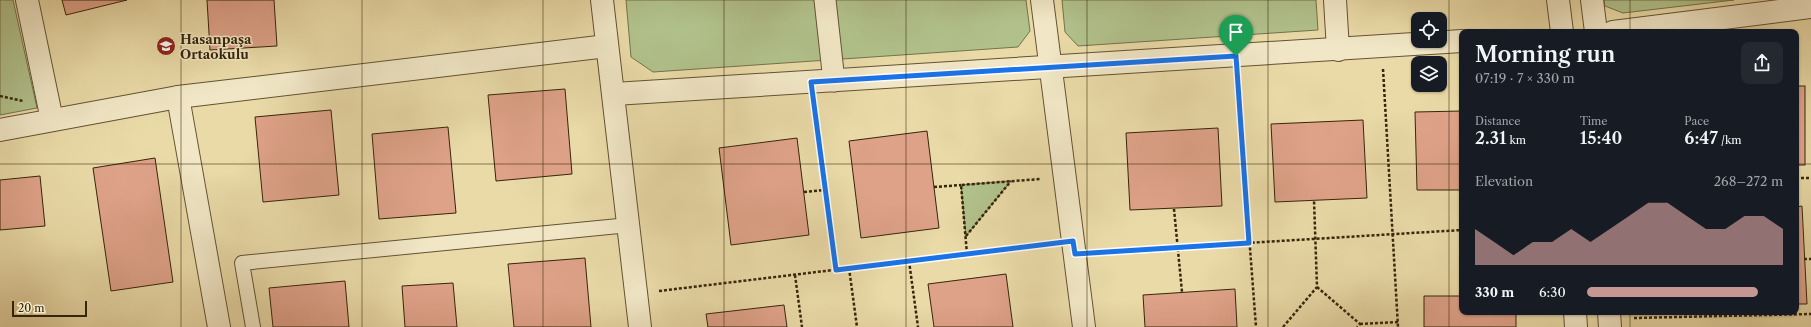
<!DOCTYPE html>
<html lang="en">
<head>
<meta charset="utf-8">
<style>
	body { margin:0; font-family:"Libre Caslon Text",serif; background:#242831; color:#f1f3f6; height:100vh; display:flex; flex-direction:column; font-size:15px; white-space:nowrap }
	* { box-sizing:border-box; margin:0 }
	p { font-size:13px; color:#9ea1a6 }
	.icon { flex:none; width:22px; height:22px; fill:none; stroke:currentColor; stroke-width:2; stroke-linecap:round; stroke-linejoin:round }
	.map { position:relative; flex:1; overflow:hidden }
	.details { position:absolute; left:1459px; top:29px; width:340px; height:286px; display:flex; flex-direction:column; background:#171b24; border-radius:8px; box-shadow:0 1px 3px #0004 }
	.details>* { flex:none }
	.buttons { position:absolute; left:1411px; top:12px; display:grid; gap:8px }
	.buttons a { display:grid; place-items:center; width:36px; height:36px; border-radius:8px; background:#171b24; box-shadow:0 1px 3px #0004; font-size:20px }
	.scale { position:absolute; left:12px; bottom:10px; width:75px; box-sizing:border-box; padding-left:4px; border:2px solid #37250b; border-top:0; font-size:11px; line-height:14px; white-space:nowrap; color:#37250b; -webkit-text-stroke:3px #f1e7c6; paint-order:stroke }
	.pin { position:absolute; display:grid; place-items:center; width:34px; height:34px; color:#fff; margin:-41px -17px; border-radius:50% 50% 50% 0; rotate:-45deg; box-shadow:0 0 4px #0007 }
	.pin .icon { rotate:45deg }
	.round { display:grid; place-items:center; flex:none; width:42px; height:42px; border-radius:8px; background:#242831 }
	.head { display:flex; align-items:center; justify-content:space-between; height:68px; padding:0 16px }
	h1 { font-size:22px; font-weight:600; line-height:30px }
	.figures { display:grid; grid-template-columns:repeat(3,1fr); gap:6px; height:68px; padding:4px 16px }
	.figures div { display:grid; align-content:center }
	.figures b { font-size:17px; font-weight:600 }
	.figures small { font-size:11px; font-weight:400 }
	.figures p { font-size:11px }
	.chart { height:112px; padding:8px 16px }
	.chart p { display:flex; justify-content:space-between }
	.chart svg { width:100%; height:72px; margin-top:4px; fill:#c59692; opacity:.7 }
	ul { padding:0 16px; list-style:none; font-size:13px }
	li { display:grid; grid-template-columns:64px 48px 1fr; align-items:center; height:30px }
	li i { height:10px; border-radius:5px; background:#c59692 }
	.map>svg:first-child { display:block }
</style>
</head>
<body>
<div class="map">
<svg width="1811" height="327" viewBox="0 0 1811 327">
	<rect width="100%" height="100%" fill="#e9daa7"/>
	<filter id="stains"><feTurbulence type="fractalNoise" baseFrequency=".005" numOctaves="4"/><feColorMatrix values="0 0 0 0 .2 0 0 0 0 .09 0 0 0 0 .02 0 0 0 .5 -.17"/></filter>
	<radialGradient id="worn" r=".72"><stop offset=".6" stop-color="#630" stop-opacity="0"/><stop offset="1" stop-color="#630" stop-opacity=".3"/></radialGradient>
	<g fill="#b1c18b" stroke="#74734b">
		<polygon points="0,0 13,0 37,108 0,115"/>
		<polygon points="626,0 1026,0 1030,31 1018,47 653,72 631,57"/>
		<polygon points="1062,0 1316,0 1318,30 1078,46 1065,32"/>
		<polygon points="1604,0 1734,0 1623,13 1605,6"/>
		<polygon points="1011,181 966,236 961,185"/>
	</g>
	<g fill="#dea289" stroke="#37250b">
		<polygon points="62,0 127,0 66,15"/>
		<polygon points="207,0 274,0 277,46 210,50"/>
		<rect x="1796" y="86" width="9" height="79"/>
		<polygon points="565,89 572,174 496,181 488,95"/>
		<polygon points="331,110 339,195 263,202 255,117"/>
		<polygon points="1462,111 1462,190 1417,190 1415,112"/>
		<polygon points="1363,120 1367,198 1275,202 1271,124"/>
		<polygon points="448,127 456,213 379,219 372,134"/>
		<polygon points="1218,128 1222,206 1130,210 1126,133"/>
		<polygon points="927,131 939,228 861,238 849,141"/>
		<polygon points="797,138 809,235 731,245 719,148"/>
		<polygon points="155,158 173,282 111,291 93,168"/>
		<polygon points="40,176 45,226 0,230 0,180"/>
		<polygon points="1802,206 1807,304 1796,304 1796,207"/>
		<polygon points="585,258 591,327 514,327 508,264"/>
		<polygon points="1006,274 1013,327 934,327 928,284"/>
		<polygon points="345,281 349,327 273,327 269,288"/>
		<polygon points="453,283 457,327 405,327 402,286"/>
		<polygon points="1235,289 1237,327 1145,327 1143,295"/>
		<polygon points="1424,296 1462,296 1462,312 1516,312 1516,327 1424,327"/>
		<polygon points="784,305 787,327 708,327 706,314"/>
	</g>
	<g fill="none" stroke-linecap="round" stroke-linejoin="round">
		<defs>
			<polyline id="service" points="253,327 242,263 629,225"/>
			<polyline id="pedestrian" points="825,0 834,81"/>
			<g id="minor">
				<polyline points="27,0 52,120"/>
				<polyline points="602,0 640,327"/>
				<polyline points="1042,0 1084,327"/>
				<polyline points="1335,0 1338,50"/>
				<polyline points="1558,0 1562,32"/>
				<polyline points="1592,0 1596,32"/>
				<polyline points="1613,32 1811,7"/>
				<polyline points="614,94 1462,41"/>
				<polyline points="178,97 219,327"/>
				<polyline points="0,130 178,97 607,46"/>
				<polyline points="1575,312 1576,327"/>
				<polyline points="1609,312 1610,327"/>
			</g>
		</defs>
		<use href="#service" stroke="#645232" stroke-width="16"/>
		<use href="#pedestrian" stroke="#645232" stroke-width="23"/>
		<use href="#minor" stroke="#645232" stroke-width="24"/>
		<g stroke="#37250b" stroke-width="2.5" stroke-dasharray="3 2" stroke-linecap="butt">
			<polyline points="1383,69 1398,327"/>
			<polyline points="1237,78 1256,327"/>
			<polyline points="0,96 23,101"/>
			<polyline points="814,104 835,270"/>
			<polyline points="1796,178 1811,178"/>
			<polyline points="934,187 961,185"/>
			<polyline points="804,192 825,190"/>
			<polyline points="1174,209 1182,292"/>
			<polyline points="966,236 1011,181"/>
			<polyline points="1097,252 1462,230"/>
			<polyline points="967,254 961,185 1041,179"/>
			<polyline points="1804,259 1811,259"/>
			<polyline points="909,261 918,327"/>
			<polyline points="849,268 857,327"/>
			<polyline points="795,275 802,327"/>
			<polyline points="1317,287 1360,324 1357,327"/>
			<polyline points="659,291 1049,244"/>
			<polyline points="1634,318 1811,314"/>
			<polyline points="1360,324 1398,322"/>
			<polyline points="1283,327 1317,287 1314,200"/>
		</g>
		<use href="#service" stroke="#f1e7c6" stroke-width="14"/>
		<use href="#pedestrian" stroke="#f1e7c6" stroke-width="21"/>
		<use href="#minor" stroke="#f1e7c6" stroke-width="22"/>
	</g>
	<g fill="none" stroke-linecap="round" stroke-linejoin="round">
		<defs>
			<polygon id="route" points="1236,56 1249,243 1075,254 1073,241 836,270 811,82"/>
		</defs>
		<use href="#route" stroke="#fff" stroke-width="8"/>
		<use href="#route" stroke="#1a73e8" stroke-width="5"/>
	</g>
	<path fill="none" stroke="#37250b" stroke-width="1" stroke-opacity="0.55" d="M181,0V327M362,0V327M543,0V327M724,0V327M906,0V327M1087,0V327M1268,0V327M1449,0V327M1630,0V32M0,164H1462M1796,164H1811M1630,312V327"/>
	<defs>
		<symbol id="school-disc" viewBox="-11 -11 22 22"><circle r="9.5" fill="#8f2418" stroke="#f1e7c6"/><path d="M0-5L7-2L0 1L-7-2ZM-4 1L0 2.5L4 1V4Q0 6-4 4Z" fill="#fff"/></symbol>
	</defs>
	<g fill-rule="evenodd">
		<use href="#school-disc" x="155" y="35" width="22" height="22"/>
	</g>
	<g text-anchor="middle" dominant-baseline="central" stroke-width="3" stroke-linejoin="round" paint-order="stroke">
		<g font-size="13" font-weight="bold" fill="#37250b" stroke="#f1e7c6" text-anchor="start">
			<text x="180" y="39">Hasanpaşa<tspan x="180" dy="15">Ortaokulu</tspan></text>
		</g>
	</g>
	<rect width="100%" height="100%" filter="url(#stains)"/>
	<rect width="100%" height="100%" fill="url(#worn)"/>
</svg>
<div class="buttons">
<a><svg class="icon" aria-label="locate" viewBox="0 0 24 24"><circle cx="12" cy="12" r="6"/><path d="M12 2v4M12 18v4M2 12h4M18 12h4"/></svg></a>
<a><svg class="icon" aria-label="layers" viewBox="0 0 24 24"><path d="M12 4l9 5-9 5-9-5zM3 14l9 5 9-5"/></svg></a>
</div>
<div class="scale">20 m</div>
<div class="pin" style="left:1236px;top:56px;background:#1e9e55"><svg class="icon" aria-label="arrive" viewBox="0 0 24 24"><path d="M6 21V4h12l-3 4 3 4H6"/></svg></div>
<section class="details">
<div class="head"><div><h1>Morning run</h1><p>07:19 · 7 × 330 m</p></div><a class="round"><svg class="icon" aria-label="share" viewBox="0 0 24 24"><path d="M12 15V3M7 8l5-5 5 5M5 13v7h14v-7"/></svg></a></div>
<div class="figures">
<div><p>Distance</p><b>2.31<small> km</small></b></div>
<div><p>Time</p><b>15:40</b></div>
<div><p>Pace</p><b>6:47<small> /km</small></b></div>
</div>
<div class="chart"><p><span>Elevation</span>268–272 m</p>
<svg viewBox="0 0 160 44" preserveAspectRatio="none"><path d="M0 44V22L10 30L20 38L30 30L40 30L50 22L60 30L70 22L80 14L90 6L100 6L110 14L120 22L130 22L140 14L150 14L160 22V44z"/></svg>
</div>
<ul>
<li><b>330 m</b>6:30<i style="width:87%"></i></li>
</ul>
</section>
</div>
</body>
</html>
